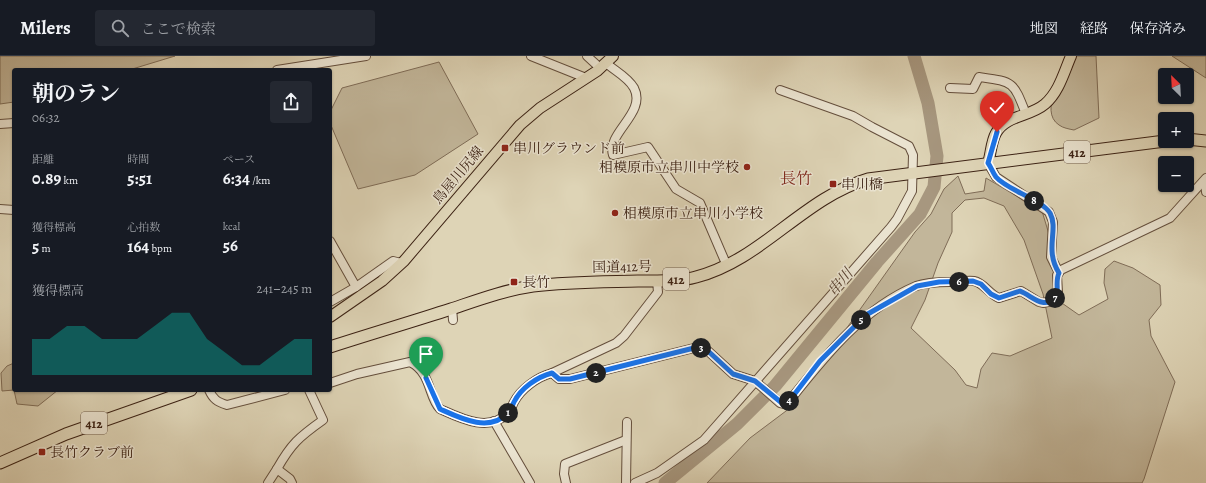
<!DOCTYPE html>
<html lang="ja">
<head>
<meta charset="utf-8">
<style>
	body { margin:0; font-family:Alegreya,"Noto Serif JP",serif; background:#242831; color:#f1f3f6; height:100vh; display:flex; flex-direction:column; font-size:15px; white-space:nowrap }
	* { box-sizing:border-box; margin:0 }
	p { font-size:13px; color:#9ea1a6 }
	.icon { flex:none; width:22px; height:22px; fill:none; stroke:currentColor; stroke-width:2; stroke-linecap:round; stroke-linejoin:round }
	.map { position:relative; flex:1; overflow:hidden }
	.details { position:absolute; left:12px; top:12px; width:320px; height:324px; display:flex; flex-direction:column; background:#171b24; border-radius:4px; box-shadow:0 1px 3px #0004 }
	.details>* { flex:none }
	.needle { width:26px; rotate:336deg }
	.tools { position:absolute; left:1158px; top:12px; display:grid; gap:8px }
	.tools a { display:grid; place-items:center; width:36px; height:36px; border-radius:4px; background:#171b24; box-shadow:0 1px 3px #0004; font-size:20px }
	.pin { position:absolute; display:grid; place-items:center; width:34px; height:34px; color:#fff; margin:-41px -17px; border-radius:50% 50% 50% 0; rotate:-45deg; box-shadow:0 0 4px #0007 }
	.pin .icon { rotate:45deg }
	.km { position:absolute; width:20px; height:20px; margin:-10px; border-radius:50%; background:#222; color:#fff; font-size:11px; line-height:20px; text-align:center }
	.round { display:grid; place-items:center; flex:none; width:42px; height:42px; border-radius:4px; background:#242831 }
	.head { display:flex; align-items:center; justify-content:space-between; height:68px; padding:0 20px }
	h1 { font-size:22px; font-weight:700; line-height:30px }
	.metrics { display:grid; grid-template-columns:repeat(3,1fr); gap:6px; height:68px; padding:4px 20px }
	.metrics div { display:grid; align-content:center }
	.metrics b { font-size:17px; font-weight:700 }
	.metrics small { font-size:11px; font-weight:400 }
	.metrics p { font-size:11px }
	.chart { height:112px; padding:8px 20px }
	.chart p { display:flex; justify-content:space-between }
	.chart svg { width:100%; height:72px; margin-top:4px; fill:#0f766e; opacity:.7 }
	header { display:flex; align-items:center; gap:24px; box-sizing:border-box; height:56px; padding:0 20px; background:#171b24; border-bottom:1px solid #363941 }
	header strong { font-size:19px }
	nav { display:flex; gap:22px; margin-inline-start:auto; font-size:14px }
	.search { width:280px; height:36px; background:#242831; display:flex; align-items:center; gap:10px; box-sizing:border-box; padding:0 14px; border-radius:4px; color:#9ea1a6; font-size:15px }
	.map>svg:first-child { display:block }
</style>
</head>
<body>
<header>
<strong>Milers</strong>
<div class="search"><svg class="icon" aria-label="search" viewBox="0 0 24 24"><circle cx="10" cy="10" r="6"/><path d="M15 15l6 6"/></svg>ここで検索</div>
<nav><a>地図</a><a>経路</a><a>保存済み</a></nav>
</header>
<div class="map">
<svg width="1206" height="427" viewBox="0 0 1206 427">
	<rect width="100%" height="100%" fill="#ded4b6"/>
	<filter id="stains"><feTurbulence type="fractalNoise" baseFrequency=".005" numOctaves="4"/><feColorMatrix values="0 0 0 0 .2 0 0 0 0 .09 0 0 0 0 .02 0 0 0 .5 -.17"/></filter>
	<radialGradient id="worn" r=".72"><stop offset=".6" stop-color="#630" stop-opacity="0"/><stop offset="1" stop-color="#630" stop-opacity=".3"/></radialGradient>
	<g fill="#c2b69a" stroke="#7f6c57" fill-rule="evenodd">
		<polygon points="0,0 175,0 129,14 14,14 14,46 0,48"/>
		<path d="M1071,0H1096L1099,62L1074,74C1069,73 1063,72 1059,69C1038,55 1064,16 1071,0Z"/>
		<polygon points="1172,0 1206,0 1206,22"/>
		<polygon points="439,6 478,78 415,119 358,133 330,67 330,56 342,32"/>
		<path d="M958,120L965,138L984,135L986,122L1042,155L1057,205L1055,220L1059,245L1079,259L1108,243L1104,227L1105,213L1114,205L1133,212L1160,229L1161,249L1149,264L1151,280L1175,326L1144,423L1142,427H707L750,382L790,352L915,176L931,158L944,133ZM984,142L1004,150L1024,184L1043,238L1052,282L1010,300L992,297L981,313L977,332L966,329L955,314L911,272L925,244L938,207L952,176V157L965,144Z"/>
		<polygon points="14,307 14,334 2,335 1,317 7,310"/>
		<polygon points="14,334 58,334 38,350 17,348"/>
	</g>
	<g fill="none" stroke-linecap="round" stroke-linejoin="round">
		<polyline stroke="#a7977f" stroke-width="13" points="665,427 737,368 775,330 877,206 920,158 934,131 937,100 928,47 914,0"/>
		<defs>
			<g id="minor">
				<polyline points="531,0 586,22"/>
				<polyline points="587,0 600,12"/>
				<path d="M606,7C615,15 628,21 634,32C647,57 606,77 613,99L648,91L676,133L700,147L727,210"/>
				<polyline points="277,14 366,0"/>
				<path d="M950,32L973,33L979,21C1014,26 1013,25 1026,58"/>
				<polyline points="0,68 14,67"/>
				<polyline points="988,107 996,121 1049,156 1053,166 1051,201 1059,217"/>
				<polyline points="1205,125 1206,136"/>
				<polyline points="0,153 14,154"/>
				<polyline points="330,185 356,231 393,205 401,207"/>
				<path d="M657,225L658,236L624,280L616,287L552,317L559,323H570L698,291L708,295L733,318L755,325L780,347L785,348L790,344C826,299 862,253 916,230C927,226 939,226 950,226C957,226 967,224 974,225C984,227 989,238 999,242L1021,235L1039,246L1043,247L1052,245L1058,236L1057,219L1061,214L1170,162L1206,122"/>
				<polyline points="330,246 356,231"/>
				<polyline points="452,252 453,264"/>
				<path d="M330,327L357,318L410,306C432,317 428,341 440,353C460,362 489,377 508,357C511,354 512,350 514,346C521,333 537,321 552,317"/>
				<path d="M209,334C213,343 217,346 227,349L285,334"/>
				<polyline points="494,365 530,427"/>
				<polyline points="268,427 277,413"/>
				<path d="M292,427L290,423L277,413C291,388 299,381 323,364L309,334"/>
				<polyline points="566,427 564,418 565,408 626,384"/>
				<polyline points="626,427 627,366"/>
				<polyline points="635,427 657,417 704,384 891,171 897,163 912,135 913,99 909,90 872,71 853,60 780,34"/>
			</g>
			<g id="major">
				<path d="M988,107C991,98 991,86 996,77C1006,59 1030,61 1045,48C1059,36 1064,16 1071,0"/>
				<polyline points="330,261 382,225 404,205 520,69 540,52 597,15 613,0"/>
			</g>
			<g id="highway">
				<polyline points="1187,83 1206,85"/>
				<path d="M330,291C370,278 411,266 451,253C478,244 505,234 533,230C568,226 603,226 638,225C657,225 678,226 696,221C762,204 803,142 868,123L1165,85"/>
				<polyline points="0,407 66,378 191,334"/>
			</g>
		</defs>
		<use href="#minor" stroke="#644e3c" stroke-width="10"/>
		<use href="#major" stroke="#3c2214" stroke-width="12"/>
		<use href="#highway" stroke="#3c2214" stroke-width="13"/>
		<use href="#minor" stroke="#eae3d0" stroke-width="8"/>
		<use href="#major" stroke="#ded4b6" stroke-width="10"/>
		<use href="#highway" stroke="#ded4b6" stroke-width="11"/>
	</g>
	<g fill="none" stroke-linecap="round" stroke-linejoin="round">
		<defs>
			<path id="route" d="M426,322L440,353C460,362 489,377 508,357C511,354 512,350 514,346C521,332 537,321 552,317L559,323H570L698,291L708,295L733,318L755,325L783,348L790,344L820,305L866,259L917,230L939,226L973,225L981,228L991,238L999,242L1020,235C1034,241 1042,253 1056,242C1059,233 1055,225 1059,217C1044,193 1059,174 1050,157C1041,143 1007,134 996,121C993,117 991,111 988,107L997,76"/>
		</defs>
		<use href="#route" stroke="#fff" stroke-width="8"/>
		<use href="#route" stroke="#1a73e8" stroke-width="5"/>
	</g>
	<g fill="#8f2418" stroke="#eae3d0" stroke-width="1.5">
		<rect x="501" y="88" width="8" height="8" rx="2"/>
		<circle cx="747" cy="111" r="4"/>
		<rect x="829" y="124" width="8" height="8" rx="2"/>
		<circle cx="615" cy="157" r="4"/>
		<rect x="510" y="222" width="8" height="8" rx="2"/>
		<rect x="38" y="392" width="8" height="8" rx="2"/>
	</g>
	<g text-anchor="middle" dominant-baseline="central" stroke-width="3" stroke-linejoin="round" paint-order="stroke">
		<g fill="#eae3d0" stroke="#705c4c" stroke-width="1">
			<rect x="1064" y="85" width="26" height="22" rx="3"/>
			<rect x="663" y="212" width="26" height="22" rx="3"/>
			<rect x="81" y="356" width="26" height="22" rx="3"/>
		</g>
		<g font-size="13" font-weight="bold" fill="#3c2214">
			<text x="1077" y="96">412</text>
			<text x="676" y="223">412</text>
			<text x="94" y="367">412</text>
		</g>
		<g font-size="14" fill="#3c2214" stroke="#eae3d0" text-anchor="start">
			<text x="513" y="92">串川グラウンド前</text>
			<text x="739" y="111" text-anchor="end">相模原市立串川中学校</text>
			<text x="841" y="128">串川橋</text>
			<text x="623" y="157">相模原市立串川小学校</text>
			<text x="522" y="226">長竹</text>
			<text x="50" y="396">長竹クラブ前</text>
		</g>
		<g font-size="14" fill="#3c2214" stroke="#eae3d0">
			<text transform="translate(458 119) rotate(-50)">鳥屋川尻線</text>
			<text transform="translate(622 211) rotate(-1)">国道412号</text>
		</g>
		<g font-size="15" font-style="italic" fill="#5c4534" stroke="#eae3d0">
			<text transform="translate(840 226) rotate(-51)">串川</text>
		</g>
		<g font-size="16" fill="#7a1f14" stroke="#eae3d0">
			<text x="796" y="123">長竹</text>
		</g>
	</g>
	<rect width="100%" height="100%" filter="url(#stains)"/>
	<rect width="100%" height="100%" fill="url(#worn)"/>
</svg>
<div class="tools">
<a><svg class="needle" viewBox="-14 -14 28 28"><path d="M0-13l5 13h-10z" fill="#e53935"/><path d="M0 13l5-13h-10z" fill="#9ea1a6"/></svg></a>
<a>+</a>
<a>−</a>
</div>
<div class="pin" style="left:426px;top:322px;background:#1e9e55"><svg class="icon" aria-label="arrive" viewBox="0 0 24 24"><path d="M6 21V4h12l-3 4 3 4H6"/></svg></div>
<div class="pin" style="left:997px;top:76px;background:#d93025"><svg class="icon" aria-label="check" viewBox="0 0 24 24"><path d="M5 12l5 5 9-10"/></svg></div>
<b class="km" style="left:508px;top:357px">1</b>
<b class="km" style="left:596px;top:317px">2</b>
<b class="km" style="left:701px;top:292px">3</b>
<b class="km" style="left:789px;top:345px">4</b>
<b class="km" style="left:861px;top:264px">5</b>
<b class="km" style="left:959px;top:226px">6</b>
<b class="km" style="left:1055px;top:242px">7</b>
<b class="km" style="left:1034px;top:145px">8</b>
<section class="details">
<div class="head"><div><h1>朝のラン</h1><p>06:32</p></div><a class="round"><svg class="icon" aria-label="share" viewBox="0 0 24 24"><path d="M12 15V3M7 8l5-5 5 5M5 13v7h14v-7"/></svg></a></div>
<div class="metrics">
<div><p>距離</p><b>0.89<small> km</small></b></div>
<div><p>時間</p><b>5:51</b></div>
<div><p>ペース</p><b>6:34<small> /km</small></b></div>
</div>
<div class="metrics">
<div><p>獲得標高</p><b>5<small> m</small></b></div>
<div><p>心拍数</p><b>164<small> bpm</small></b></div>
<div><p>kcal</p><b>56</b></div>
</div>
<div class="chart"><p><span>獲得標高</span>241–245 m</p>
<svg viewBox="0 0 160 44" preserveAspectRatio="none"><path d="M0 44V22L10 22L20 14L30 14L40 22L50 22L60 22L70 14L80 6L90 6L100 22L110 30L120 38L130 38L140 30L150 22L160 22V44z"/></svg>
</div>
</section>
</div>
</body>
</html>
